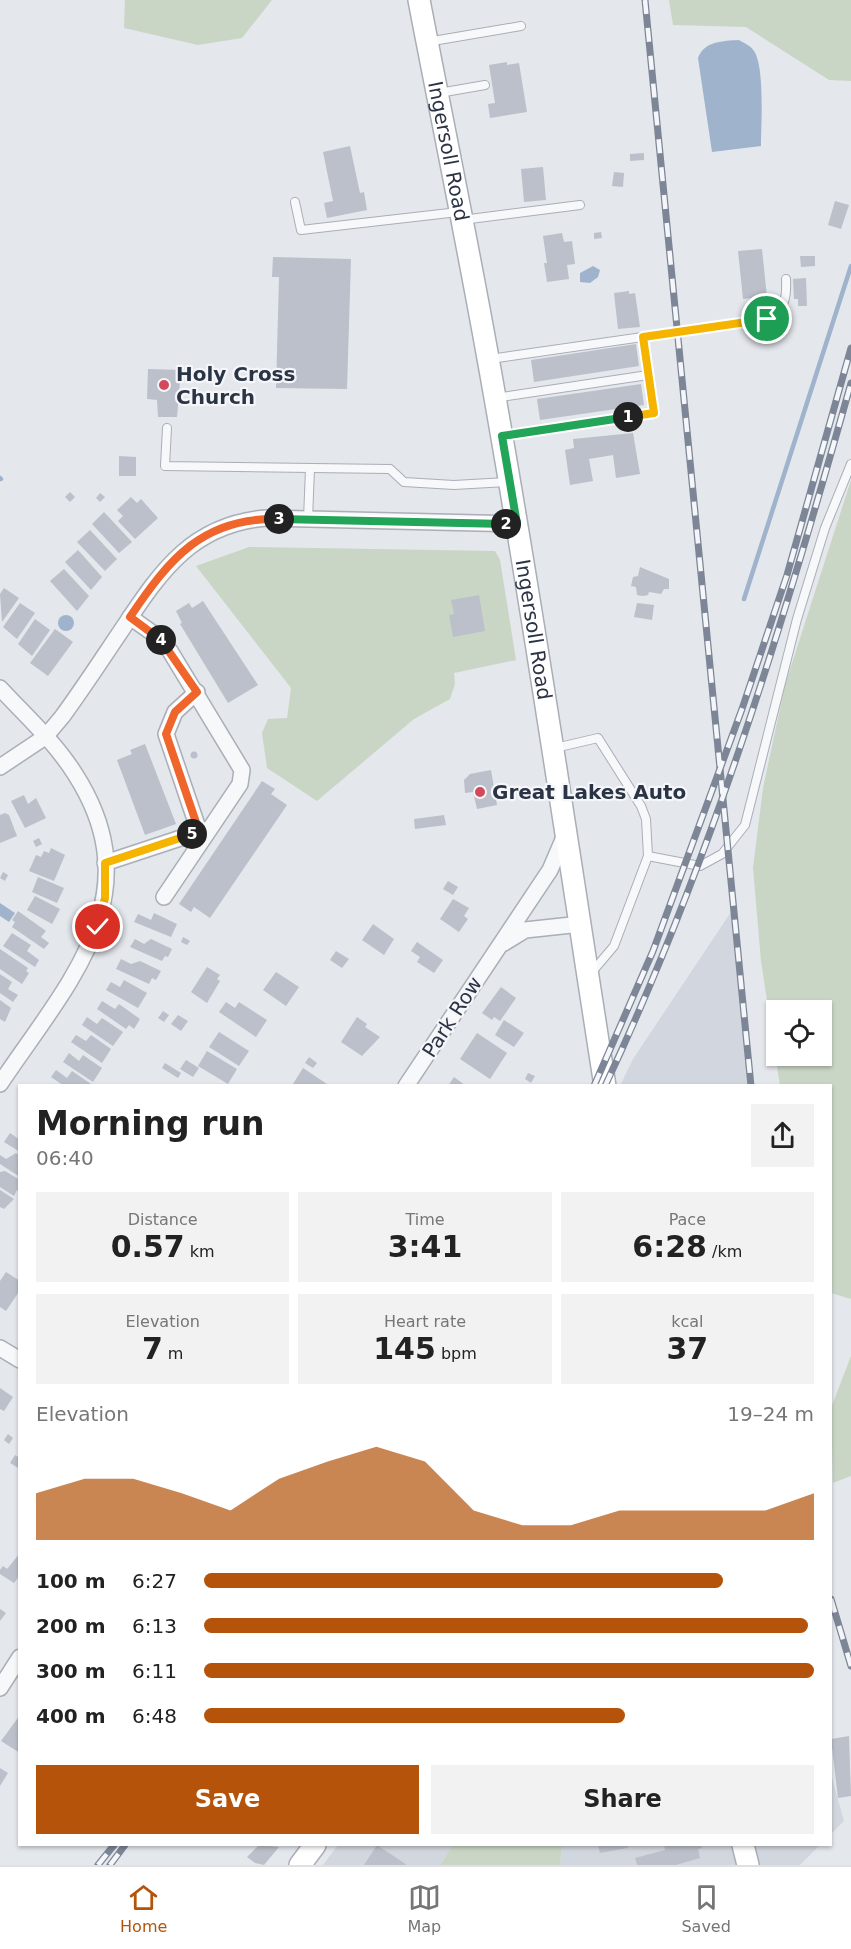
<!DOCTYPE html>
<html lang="en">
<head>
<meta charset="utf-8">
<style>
	body { margin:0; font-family:"DejaVu Sans",sans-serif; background:#f2f2f2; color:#222; height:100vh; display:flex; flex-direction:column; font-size:22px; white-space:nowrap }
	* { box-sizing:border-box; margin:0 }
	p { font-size:20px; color:#767676 }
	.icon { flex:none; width:33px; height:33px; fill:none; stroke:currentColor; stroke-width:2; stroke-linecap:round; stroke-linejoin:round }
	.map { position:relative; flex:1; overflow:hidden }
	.details { position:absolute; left:18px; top:1084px; width:814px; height:762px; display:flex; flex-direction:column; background:#fff; border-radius:0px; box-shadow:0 2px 4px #0004 }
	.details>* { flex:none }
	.fabs { position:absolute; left:766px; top:1000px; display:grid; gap:12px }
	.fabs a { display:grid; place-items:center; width:66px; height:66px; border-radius:0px; background:#fff; box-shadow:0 2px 4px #0004; font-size:30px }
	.pin { position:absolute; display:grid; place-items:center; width:51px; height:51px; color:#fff; margin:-26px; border:3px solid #fff; border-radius:50%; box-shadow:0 2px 6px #0007 }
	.km { position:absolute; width:30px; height:30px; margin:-15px; border-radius:50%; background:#222; color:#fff; font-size:16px; line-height:30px; text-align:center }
	.round { display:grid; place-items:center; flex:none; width:63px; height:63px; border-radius:0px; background:#f2f2f2 }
	.head { display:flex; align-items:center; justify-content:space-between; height:102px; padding:0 18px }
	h1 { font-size:33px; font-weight:700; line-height:45px }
	.metrics { display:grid; grid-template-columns:repeat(3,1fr); gap:9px; height:102px; padding:6px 18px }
	.metrics div { display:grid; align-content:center; border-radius:0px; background:#f2f2f2; text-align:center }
	.metrics b { font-size:30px; font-weight:700 }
	.metrics small { font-size:16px; font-weight:400 }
	.metrics p { font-size:16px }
	.chart { height:168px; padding:12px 18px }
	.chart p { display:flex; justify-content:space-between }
	.chart svg { width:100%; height:108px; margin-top:6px; fill:#b45309; opacity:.7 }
	.cta { display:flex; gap:12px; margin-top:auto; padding:12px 18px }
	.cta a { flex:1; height:69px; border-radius:0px; background:#b45309; color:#fff; font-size:24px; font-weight:700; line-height:69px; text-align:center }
	.cta a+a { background:#f2f2f2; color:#222 }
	ul { padding:0 18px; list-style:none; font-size:20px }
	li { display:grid; grid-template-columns:96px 72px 1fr; align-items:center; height:45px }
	li i { height:15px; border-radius:8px; background:#b45309 }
	.dock { display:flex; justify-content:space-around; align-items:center; height:84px; border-top:2px solid #e0e0e0; background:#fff; font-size:16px; color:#767676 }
	.dock a { display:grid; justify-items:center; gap:3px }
	.dock .selected { color:#b45309 }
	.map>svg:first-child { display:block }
</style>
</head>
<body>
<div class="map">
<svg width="851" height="1865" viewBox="0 0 851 1865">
	<rect width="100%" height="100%" fill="#e4e7ec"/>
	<g fill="#d2d6de">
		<polygon points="731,912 749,1086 620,1086 633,1059"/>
		<polygon points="831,1774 844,1821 831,1834"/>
		<polygon points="338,1845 453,1845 440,1865 323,1865"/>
		<polygon points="562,1845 820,1845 800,1865 560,1865"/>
	</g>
	<g fill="#c9d6c5" fill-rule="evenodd">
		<polygon points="125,0 272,0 242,38 198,45 124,28"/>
		<polygon points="669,0 851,0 851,81 829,80 746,27 673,25"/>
		<path d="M851,480V1299L831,1293V1086H780L761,961L753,868L763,788L785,685ZM777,1011H822V1056H777Z"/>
		<polygon points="249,547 495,551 500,560 516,660 454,673 455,684 450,699 414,719 317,801 267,768 262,733 268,719 287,718 291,688 196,566"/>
		<polygon points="851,1356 851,1476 833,1483 831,1408"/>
		<polygon points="453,1845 562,1845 560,1865 440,1865"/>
	</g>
	<g fill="#9fb4cc">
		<path d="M739,40C744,43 751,46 754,51C765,67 761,126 761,146L712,152L698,58C704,41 723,41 739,40Z"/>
		<polygon points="593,266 600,270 598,277 590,283 580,282 580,273"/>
		<circle cx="66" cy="623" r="8"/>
		<polygon points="0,903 15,913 9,922 0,916"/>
	</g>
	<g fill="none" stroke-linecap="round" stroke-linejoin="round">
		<g stroke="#9fb4cc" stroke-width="4.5">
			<polyline points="0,478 1,479"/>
			<polyline points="744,599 851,266"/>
		</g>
	</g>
	<g fill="#bbc0ca">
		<polygon points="507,62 507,65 519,63 527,112 490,118 488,104 495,103 489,65"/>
		<polygon points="350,146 360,193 364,192 367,210 327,218 324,203 333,201 323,152"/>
		<polygon points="644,153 644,160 630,161 630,154"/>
		<polygon points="543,167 546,200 524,202 521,169"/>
		<polygon points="614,172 624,173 623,187 612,186"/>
		<polygon points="835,201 849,205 841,229 828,225"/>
		<polygon points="601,232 602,238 594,239 594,233"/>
		<polygon points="562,233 564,242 572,241 575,264 567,265 569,279 547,282 544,263 547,263 543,236"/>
		<polygon points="762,249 767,297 762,297 764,312 753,314 752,298 743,299 738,251"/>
		<polygon points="800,256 815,256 815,266 801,267"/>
		<polygon points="273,257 351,259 347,389 276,388 279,277 272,277"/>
		<polygon points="806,278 807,306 798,306 798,299 794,299 793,279"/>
		<polygon points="629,291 629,294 635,293 640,327 618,329 614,293"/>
		<polygon points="636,344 639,366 534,382 531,360"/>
		<polygon points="148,369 181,370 177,417 158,417 157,400 147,399"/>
		<polygon points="641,384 644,405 540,420 537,399"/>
		<polygon points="633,433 640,474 616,478 613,455 589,459 593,481 570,485 565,450 574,448 573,439"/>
		<polygon points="119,456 136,457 136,476 119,476"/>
		<polygon points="70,492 75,497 70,502 65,497"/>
		<polygon points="100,493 105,497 100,502 96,498"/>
		<polygon points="131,497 137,503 141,499 158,518 135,539 118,521 123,516 117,510"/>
		<polygon points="104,512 132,542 119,553 92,524"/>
		<polygon points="90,530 117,559 105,571 77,542"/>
		<polygon points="78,550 102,577 91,590 65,562"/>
		<polygon points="640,567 669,579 669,589 664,589 661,594 649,592 648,595 643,596 637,595 636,587 631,586 633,577 638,576"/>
		<polygon points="64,569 89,596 77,611 50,581"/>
		<polygon points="4,588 19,598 2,622 0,594"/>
		<polygon points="479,595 485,631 453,637 449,615 454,614 451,600"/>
		<polygon points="203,601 258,685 228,703 180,624 182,623 176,611 189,603 192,608"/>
		<polygon points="20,603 35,613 17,639 3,627"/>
		<polygon points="637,603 654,605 652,620 634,617"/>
		<polygon points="35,619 50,630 32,656 18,644"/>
		<polygon points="55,629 73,642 48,676 30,663"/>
		<polygon points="145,744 176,824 145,835 117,760 132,754 130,750"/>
		<circle cx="194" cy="755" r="3.5"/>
		<polygon points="491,770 497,805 477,809 473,792 465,793 464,780 470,774"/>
		<polygon points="262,781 275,789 271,794 287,805 210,918 194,907 191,912 179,904"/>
		<polygon points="24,795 28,804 36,798 46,818 25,828 11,801"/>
		<polygon points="5,813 9,815 17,836 0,843 0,815"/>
		<polygon points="444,815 446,825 415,829 414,819"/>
		<polygon points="39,838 42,844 36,847 33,841"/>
		<polygon points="51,848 65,855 54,881 29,871 36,855 41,857 44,851 49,853"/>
		<polygon points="3,872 8,875 5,881 0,878"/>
		<polygon points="38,877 64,888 57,903 32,892"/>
		<polygon points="448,881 458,887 453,895 443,889"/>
		<polygon points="35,896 60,909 52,924 27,910"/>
		<polygon points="453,899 469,908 464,916 468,919 459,932 440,919"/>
		<polygon points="18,911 46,931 41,937 49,943 44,949 12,927 15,922 12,920"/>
		<polygon points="154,913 177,924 171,937 134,922 138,914 151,920"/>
		<polygon points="373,924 394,939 384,955 362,940"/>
		<polygon points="12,933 31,945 27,951 39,960 35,967 3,946"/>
		<polygon points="183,937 190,941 187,945 181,942"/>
		<polygon points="135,939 144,944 151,939 172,949 168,957 165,956 162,961 130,947"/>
		<polygon points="417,942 443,960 434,973 417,962 420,957 411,951"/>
		<polygon points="0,949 28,968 26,971 29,973 22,984 0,969"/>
		<polygon points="336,951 349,959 342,968 330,960"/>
		<polygon points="121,959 131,964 140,961 161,971 156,980 152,978 149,984 116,969"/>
		<polygon points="207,967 220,975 217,979 220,981 207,1003 191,992"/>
		<polygon points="276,972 299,987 286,1006 263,990"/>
		<polygon points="0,974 12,982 8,989 18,995 13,1002 0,993"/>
		<polygon points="124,980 147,993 138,1008 106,990 111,982 120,987"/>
		<polygon points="501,987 516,998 500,1021 494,1017 492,1020 482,1013"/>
		<polygon points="0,1000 11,1008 5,1022 0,1019"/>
		<polygon points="102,1001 115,1009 119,1004 140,1019 134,1029 129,1025 126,1029 97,1009"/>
		<polygon points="226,1002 235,1008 239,1002 267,1020 256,1037 219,1012"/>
		<polygon points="163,1011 169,1015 164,1022 158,1018"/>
		<polygon points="178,1015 188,1021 181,1031 171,1024"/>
		<polygon points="87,1017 97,1024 102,1018 123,1032 113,1046 82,1025"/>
		<polygon points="357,1017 367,1024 365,1027 380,1037 362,1056 341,1042"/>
		<polygon points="504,1020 524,1033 514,1047 495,1035"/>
		<polygon points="219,1032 249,1051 239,1066 209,1047"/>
		<polygon points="477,1033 507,1053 490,1079 460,1059"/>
		<polygon points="76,1035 86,1041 91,1035 111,1049 102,1063 71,1042"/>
		<polygon points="207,1051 237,1069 228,1084 198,1066"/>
		<polygon points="69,1053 79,1061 83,1055 102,1068 93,1082 63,1062"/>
		<polygon points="309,1057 317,1063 313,1068 305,1063"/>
		<polygon points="186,1060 199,1068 193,1077 180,1069"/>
		<polygon points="165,1063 181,1073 178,1078 162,1068"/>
		<polygon points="303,1068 330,1086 293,1084"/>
		<polygon points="56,1070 67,1078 72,1071 94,1086 64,1086 51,1077"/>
		<polygon points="528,1073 535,1076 531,1083 525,1079"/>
		<polygon points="454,1077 466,1086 448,1086"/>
		<polygon points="10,1133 20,1140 20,1152 4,1142"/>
		<polygon points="16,1153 20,1156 20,1177 0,1164 0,1155 6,1159"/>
		<polygon points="5,1171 20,1180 20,1191 17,1190 14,1196 0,1187 0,1172"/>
		<polygon points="0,1190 14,1199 4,1209 0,1207"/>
		<polygon points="6,1272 20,1281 20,1290 6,1311 0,1307 0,1281"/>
		<polygon points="0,1388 13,1397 4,1411 0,1409"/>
		<polygon points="8,1434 13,1438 9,1444 4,1440"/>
		<polygon points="15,1455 20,1458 20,1469 10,1463"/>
		<polygon points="20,1553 20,1575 14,1583 0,1574 0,1570 3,1566 7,1569"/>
		<polygon points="0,1609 6,1613 0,1621"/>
		<polygon points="20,1715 20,1753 1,1741"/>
		<polygon points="849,1736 851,1796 838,1798 831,1739"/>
		<polygon points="0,1768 8,1773 0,1786"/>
		<polygon points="259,1845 279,1847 264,1865 255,1863 247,1857"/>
		<polygon points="377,1845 407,1865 364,1865"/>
		<polygon points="598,1845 629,1845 627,1848 600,1853"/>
		<polygon points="664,1845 701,1845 702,1848 698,1849 700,1858 676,1865 637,1865 635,1858 665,1850"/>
	</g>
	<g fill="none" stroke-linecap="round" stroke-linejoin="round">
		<defs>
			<g id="lane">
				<polyline points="427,42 521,26"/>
				<polyline points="439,93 485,85"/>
				<polyline points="295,202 301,230 458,212"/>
				<polyline points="462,220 580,205"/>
				<path d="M490,359L767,319C785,308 787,299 786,279"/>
				<polyline points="495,398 648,375"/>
				<polyline points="167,428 165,466 390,469 404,482 454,485 507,482"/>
				<polyline points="503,436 653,413 643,337"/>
				<polyline points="308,519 310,469"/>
				<polyline points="555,748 598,738 641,806 646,819 648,856 614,946 592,972"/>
				<polyline points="648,856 700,866 722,854 745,825 797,619 825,528 851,464"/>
			</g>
			<g id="street">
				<polyline points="130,617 151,632 170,651 242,770 240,784 164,897"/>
				<path d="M0,688C25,715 55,742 75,774C154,897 66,985 0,1084"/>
				<polyline points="197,692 175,712 166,734 199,831"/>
				<path d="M0,767L45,737L62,717C84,687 104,656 125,625C162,569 194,524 266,518L517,524"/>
				<polyline points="105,863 208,829"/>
				<polyline points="504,943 525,930 581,924"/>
				<polyline points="406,1086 550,870 565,835"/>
				<polyline points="0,1348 20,1360"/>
				<polyline points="0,1688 20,1657"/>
			</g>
			<g id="secondary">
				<path id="s1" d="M419,0C443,125 469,250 491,375C533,611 568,849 605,1086"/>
				<polyline points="743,1845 748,1865"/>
				<polyline points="300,1865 315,1845"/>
			</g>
		</defs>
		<use href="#lane" stroke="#a9aeb7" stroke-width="10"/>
		<use href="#street" stroke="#a9aeb7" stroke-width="18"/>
		<use href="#secondary" stroke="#a9aeb7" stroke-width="24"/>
		<use href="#lane" stroke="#f7f8fa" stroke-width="8"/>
		<use href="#street" stroke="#f7f8fa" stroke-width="15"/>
		<use href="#secondary" stroke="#fff" stroke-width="21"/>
		<defs>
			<g id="rail">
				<polyline points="645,0 751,1086"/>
				<polyline points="594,1086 653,951 742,709 787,575 851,348"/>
				<path d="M605,1086C711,861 784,622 851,383"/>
				<polyline points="831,1599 851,1666"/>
				<polyline points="98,1865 114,1845"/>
				<polyline points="110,1865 125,1845"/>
			</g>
		</defs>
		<use href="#rail" stroke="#7d8696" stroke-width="7"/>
		<use href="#rail" stroke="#f4f6f9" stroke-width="4.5" stroke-dasharray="14" stroke-linecap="butt"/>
	</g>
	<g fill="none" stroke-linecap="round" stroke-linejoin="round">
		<defs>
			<polyline id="split-1" points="628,417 654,413 643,337 767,319"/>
			<polyline id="split-2" points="506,524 517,524 502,436 628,417"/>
			<polyline id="split-3" points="279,519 506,524"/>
			<path id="split-4" d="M161,640L130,617C169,559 203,517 279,519"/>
			<polyline id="split-5" points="161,640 197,692 175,712 166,734 199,831 192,834"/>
			<polyline id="split-6" points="98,927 105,898 105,863 192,834"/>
		</defs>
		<use href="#split-1" stroke="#fff" stroke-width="12"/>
		<use href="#split-2" stroke="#fff" stroke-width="12"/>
		<use href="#split-3" stroke="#fff" stroke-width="12"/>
		<use href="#split-4" stroke="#fff" stroke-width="12"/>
		<use href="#split-5" stroke="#fff" stroke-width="12"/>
		<use href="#split-6" stroke="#fff" stroke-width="12"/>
		<use href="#split-1" stroke="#f5b400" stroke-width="8"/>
		<use href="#split-2" stroke="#22a559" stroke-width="8"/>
		<use href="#split-3" stroke="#22a559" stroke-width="8"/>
		<use href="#split-4" stroke="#f0652b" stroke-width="8"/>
		<use href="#split-5" stroke="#f0652b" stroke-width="8"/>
		<use href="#split-6" stroke="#f5b400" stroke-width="8"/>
	</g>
	<g fill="#d1495b" stroke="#f4f6f9" stroke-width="2">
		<circle cx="164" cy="385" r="6"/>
		<circle cx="480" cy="792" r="6"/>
	</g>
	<g text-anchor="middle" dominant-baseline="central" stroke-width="4.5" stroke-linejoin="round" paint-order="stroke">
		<g font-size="20" fill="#2b3445" stroke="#f4f6f9">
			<text stroke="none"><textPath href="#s1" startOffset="154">Ingersoll Road</textPath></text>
			<text stroke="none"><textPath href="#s1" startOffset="640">Ingersoll Road</textPath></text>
			<text transform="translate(452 1017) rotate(-57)">Park Row</text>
		</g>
		<g font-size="20" font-weight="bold" fill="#2b3445" stroke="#f4f6f9" text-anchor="start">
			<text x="176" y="374">Holy Cross<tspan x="176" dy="23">Church</tspan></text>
			<text x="492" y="792">Great Lakes Auto</text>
		</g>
	</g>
</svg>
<div class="fabs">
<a><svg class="icon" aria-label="locate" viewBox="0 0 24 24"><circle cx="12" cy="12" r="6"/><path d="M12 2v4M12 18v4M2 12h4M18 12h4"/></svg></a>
</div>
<div class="pin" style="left:767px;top:319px;background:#1e9e55"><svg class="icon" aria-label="arrive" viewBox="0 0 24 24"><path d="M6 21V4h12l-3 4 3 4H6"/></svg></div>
<div class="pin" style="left:98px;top:927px;background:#d93025"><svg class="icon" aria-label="check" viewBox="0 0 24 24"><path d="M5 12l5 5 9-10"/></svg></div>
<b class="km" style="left:628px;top:417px">1</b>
<b class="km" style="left:506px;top:524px">2</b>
<b class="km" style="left:279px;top:519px">3</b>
<b class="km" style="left:161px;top:640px">4</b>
<b class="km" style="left:192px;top:834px">5</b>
<section class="details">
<div class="head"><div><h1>Morning run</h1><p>06:40</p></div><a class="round"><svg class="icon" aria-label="share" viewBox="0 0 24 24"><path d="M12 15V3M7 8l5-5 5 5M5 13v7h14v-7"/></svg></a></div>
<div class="metrics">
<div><p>Distance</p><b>0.57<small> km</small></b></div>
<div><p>Time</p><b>3:41</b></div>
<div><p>Pace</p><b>6:28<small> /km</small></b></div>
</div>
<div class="metrics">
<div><p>Elevation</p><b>7<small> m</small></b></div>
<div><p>Heart rate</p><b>145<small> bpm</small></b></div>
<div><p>kcal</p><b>37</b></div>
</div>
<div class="chart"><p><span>Elevation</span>19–24 m</p>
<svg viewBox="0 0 160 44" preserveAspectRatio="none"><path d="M0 44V25L10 19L20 19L30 25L40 32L50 19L60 12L70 6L80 12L90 32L100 38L110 38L120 32L130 32L140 32L150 32L160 25V44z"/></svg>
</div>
<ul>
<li><b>100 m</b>6:27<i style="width:85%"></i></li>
<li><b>200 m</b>6:13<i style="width:99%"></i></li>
<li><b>300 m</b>6:11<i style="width:100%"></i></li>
<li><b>400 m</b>6:48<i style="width:69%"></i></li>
</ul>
<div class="cta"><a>Save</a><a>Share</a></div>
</section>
</div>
<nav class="dock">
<a class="selected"><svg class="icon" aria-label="home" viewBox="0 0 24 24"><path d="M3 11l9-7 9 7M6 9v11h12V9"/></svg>Home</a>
<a><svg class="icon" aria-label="map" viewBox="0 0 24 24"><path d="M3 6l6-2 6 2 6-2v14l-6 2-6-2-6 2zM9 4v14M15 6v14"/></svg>Map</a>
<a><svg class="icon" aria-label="saved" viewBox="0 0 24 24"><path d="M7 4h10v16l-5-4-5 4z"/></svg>Saved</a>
</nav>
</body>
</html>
